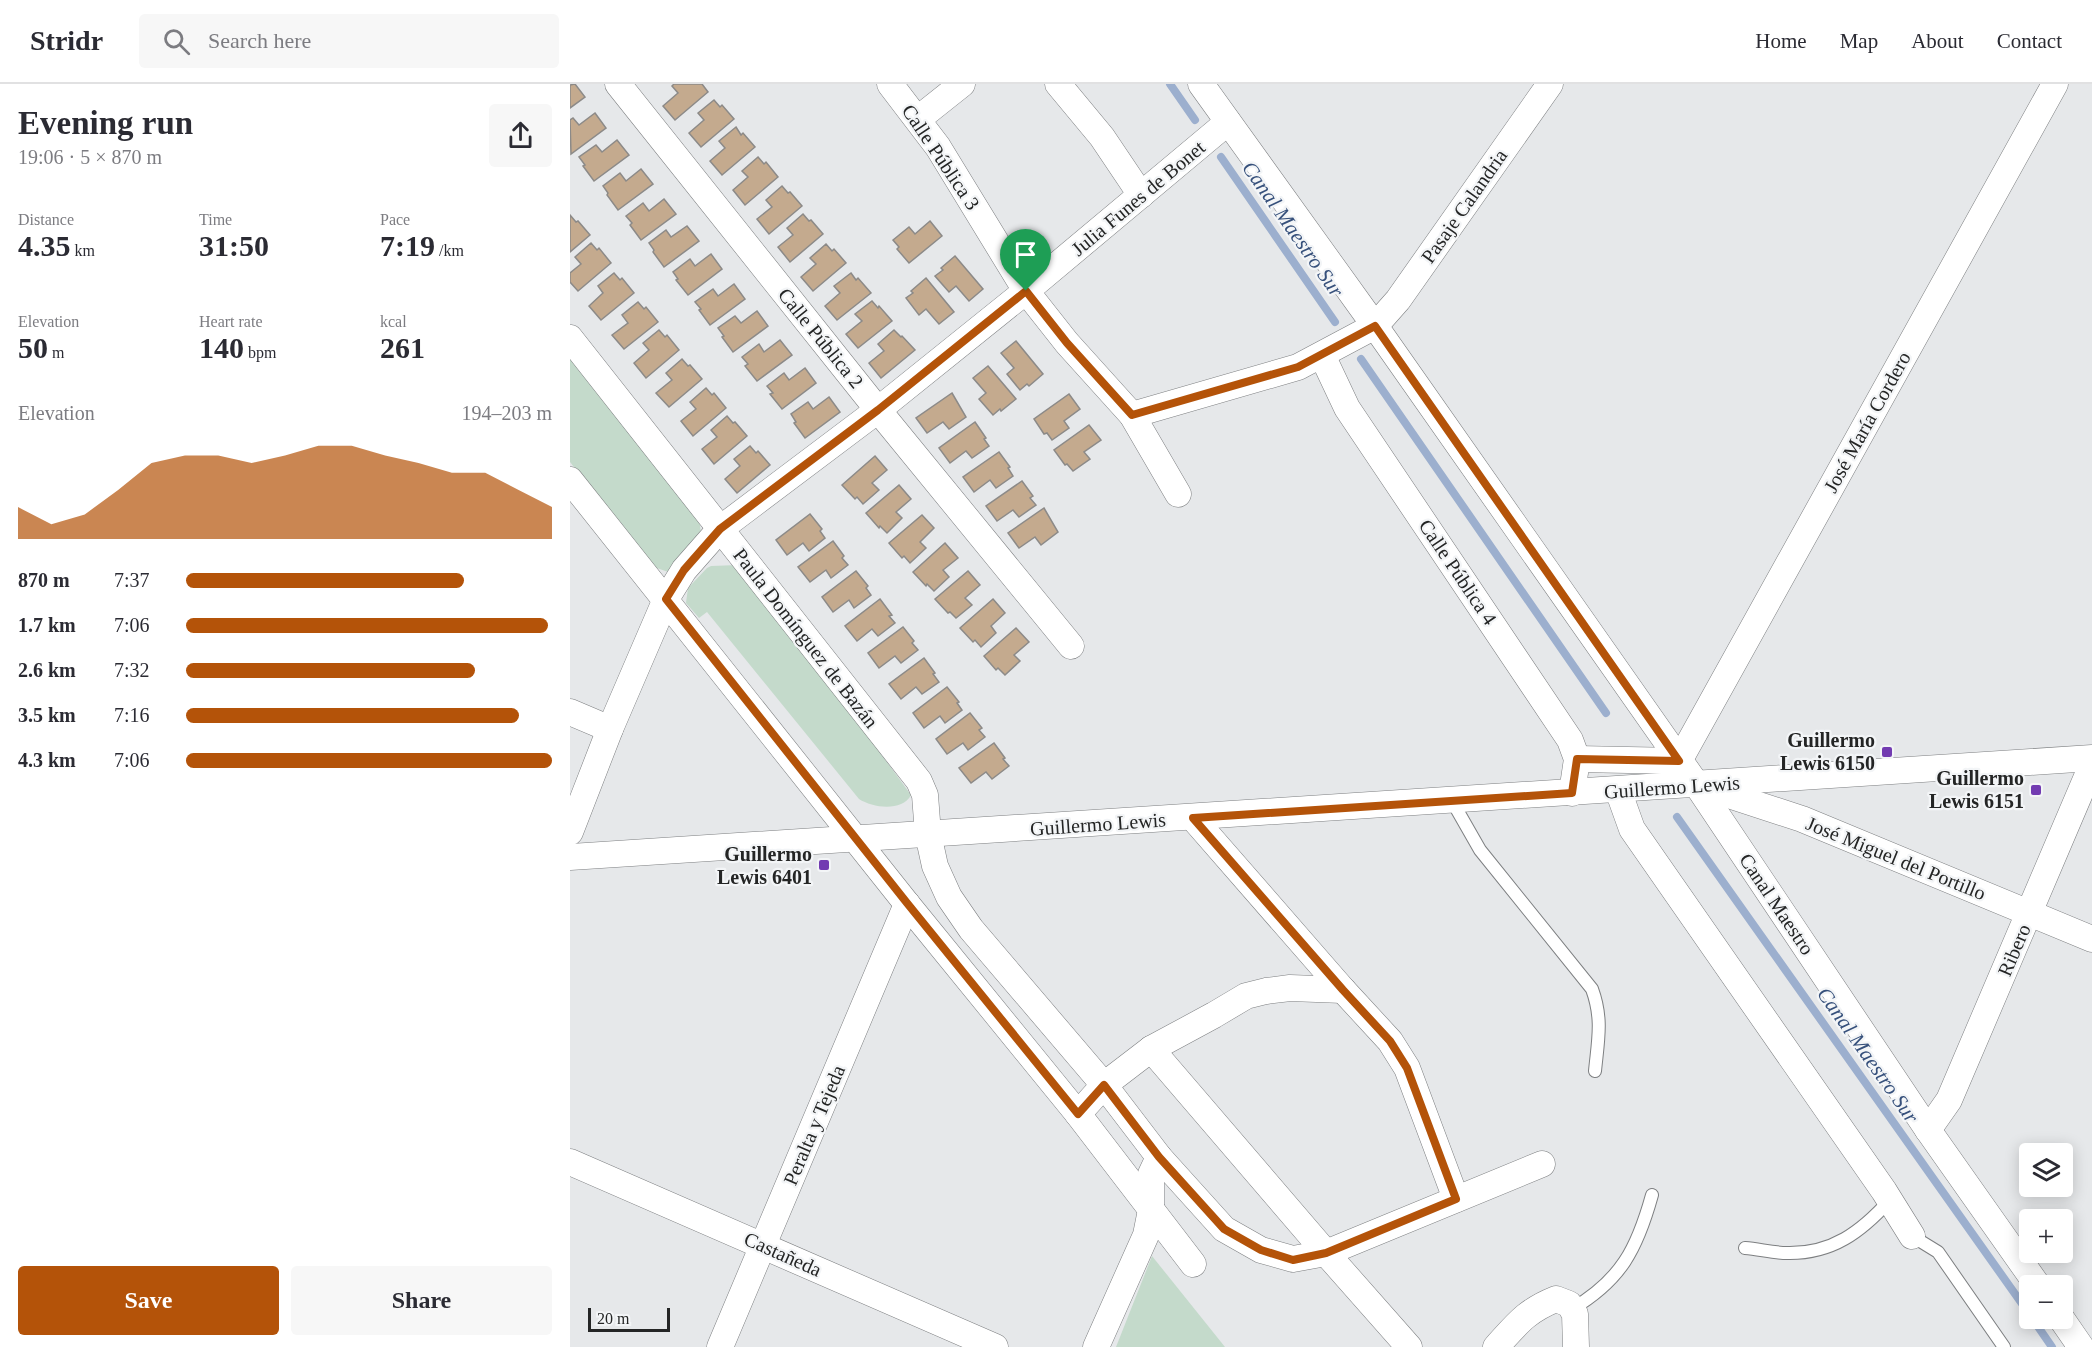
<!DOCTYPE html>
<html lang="en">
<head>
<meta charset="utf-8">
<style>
	body { margin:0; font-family:"Times New Roman",serif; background:#f7f7f7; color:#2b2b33; height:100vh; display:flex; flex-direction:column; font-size:22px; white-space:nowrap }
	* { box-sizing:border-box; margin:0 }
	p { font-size:20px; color:#7c7c81 }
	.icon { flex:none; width:33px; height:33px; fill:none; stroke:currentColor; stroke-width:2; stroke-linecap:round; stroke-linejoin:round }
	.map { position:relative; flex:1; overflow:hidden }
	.sheet { display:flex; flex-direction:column; background:#fff; width:570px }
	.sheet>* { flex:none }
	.tools { position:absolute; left:1449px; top:1059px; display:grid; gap:12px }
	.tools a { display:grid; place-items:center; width:54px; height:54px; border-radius:6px; background:#fff; box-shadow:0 3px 15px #0003; font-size:30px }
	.scale { position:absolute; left:18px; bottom:15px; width:82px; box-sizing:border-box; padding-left:6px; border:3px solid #242525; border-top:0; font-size:16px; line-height:21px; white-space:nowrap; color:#242525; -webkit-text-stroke:4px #f3f5f7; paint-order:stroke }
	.pin { position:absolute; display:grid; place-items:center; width:51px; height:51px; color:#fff; margin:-62px -26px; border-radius:50% 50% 50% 0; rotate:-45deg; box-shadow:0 0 6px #0007 }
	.pin .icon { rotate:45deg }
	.round { display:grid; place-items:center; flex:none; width:63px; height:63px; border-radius:6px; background:#f7f7f7 }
	.headline { display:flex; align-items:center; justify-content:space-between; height:102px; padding:0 18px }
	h1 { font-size:33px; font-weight:800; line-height:45px }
	.stats { display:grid; grid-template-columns:repeat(3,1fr); gap:9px; height:102px; padding:6px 18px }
	.stats div { display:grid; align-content:center }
	.stats b { font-size:30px; font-weight:800 }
	.stats small { font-size:16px; font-weight:400 }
	.stats p { font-size:16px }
	.chart { height:168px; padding:12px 18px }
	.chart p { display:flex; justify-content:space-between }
	.chart svg { width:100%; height:108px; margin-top:6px; fill:#b45309; opacity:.7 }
	.button { display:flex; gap:12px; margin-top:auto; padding:12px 18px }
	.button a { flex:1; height:69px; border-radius:6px; background:#b45309; color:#fff; font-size:24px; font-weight:800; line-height:69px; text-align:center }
	.button a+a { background:#f7f7f7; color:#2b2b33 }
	ul { padding:0 18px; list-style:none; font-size:20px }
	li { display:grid; grid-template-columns:96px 72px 1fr; align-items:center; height:45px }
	li i { height:15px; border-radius:8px; background:#b45309 }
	header { display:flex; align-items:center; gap:36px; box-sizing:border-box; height:84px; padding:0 30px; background:#fff; border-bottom:2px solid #e1e1e2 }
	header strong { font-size:28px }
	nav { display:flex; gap:33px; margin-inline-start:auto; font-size:21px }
	.search { width:420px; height:54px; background:#f7f7f7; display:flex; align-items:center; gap:15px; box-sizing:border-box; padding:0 21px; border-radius:6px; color:#7c7c81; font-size:22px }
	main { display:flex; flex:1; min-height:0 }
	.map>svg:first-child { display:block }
</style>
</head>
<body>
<header>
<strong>Stridr</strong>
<div class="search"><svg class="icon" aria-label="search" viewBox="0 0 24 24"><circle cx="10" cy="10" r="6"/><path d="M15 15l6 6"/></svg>Search here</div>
<nav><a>Home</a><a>Map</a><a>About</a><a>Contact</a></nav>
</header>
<main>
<section class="sheet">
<div class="headline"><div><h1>Evening run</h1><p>19:06 · 5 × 870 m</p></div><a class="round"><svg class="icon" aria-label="share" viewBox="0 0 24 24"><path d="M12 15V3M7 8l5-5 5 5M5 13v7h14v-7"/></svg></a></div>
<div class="stats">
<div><p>Distance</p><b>4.35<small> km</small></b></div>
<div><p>Time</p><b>31:50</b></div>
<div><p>Pace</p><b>7:19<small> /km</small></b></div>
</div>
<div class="stats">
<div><p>Elevation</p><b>50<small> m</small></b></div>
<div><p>Heart rate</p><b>140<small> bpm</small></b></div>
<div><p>kcal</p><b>261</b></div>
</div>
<div class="chart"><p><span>Elevation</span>194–203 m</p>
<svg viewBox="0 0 160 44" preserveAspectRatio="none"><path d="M0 44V31L10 38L20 34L30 24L40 13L50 10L60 10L70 13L80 10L90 6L100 6L110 10L120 13L130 17L140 17L150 24L160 31V44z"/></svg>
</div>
<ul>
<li><b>870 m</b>7:37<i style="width:76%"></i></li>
<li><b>1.7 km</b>7:06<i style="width:99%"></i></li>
<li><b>2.6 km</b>7:32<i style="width:79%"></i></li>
<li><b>3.5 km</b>7:16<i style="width:91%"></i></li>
<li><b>4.3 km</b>7:06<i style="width:100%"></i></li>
</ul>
<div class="button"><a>Save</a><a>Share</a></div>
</section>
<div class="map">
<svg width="1522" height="1263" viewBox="0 0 1522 1263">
	<rect width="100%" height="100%" fill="#e6e8ea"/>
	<g fill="#c4dacb">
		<polygon points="0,272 124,426 130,441 131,450 101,489 84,483 0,378"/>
		<path d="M168,481L176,485L341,711C332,728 303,724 289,715L137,528L129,534L116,519L118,504L137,484L141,482Z"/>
		<polygon points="582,1172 655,1263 546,1263"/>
	</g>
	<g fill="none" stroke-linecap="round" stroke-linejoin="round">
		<g stroke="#9cafce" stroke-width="8">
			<polyline points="600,0 625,36"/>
			<polyline points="651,73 765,238"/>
			<polyline points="791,275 1036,629"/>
			<polyline points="1107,733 1460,1231"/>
			<polyline points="1462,1234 1482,1263"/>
		</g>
	</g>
	<g fill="#c4aa8e" stroke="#8c8a88" stroke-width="1.5">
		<polygon points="5,0 15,13 0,24 0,1"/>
		<polygon points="104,0 132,0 138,8 105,36 93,22 108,9 102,2"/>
		<polygon points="144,16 150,23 152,21 164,35 131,63 119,49 134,36 128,29"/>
		<polygon points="25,29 36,44 1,70 0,36 3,34 9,41"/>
		<polygon points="166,43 171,51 173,49 185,63 152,91 140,77 155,64 149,57"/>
		<polygon points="47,56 59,71 24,97 13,82 15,81 9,73 26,61 32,68"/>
		<polygon points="188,73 194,80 196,78 208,93 175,121 163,106 178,93 172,87"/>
		<polygon points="71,85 83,100 48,126 37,111 38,109 33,102 50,89 56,97"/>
		<polygon points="212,102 218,109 220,108 232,122 199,150 187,135 202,123 196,116"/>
		<polygon points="94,115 106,130 71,156 60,141 62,139 56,132 73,119 79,127"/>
		<polygon points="233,130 239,137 241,136 253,150 220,178 208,163 223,151 217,144"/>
		<polygon points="0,131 6,138 8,137 20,151 0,168"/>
		<polygon points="360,137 372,152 339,179 327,165 329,163 323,156 339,143 345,150"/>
		<polygon points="117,142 129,157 94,183 83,168 84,166 79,159 96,146 101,153"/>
		<polygon points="21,159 27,166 29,164 41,179 8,207 0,198 0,189 11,180 5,173"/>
		<polygon points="256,160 262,167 264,165 276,179 243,207 231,193 246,180 240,174"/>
		<polygon points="141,170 152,185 118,211 106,196 108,195 103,188 120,175 125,182"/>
		<polygon points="385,172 413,205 399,217 386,202 379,208 365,192 373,186 371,184"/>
		<polygon points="44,189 50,196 52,194 64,209 31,236 19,222 33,209 28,202"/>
		<polygon points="281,189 286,196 288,194 301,209 267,236 255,222 270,209 264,202"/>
		<polygon points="356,194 384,228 369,240 356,225 349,231 336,214 343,209 341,207"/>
		<polygon points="164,200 175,215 140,241 129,226 131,225 125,218 143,205 148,212"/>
		<polygon points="302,217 308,224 309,222 322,237 288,264 276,250 292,237 285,230"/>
		<polygon points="68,218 74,225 76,223 88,238 54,265 42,251 58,239 52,231"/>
		<polygon points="187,227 198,242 163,268 152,253 154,252 148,244 165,232 171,239"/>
		<polygon points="89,246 95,253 97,251 109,266 76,294 64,279 79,266 73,259"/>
		<polygon points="324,246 331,253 332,252 345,266 311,294 299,279 314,267 308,260"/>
		<polygon points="210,256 222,271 187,297 175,282 178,280 172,273 189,260 194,268"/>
		<polygon points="446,257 473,290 459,302 457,300 450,306 437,290 444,284 431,269"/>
		<polygon points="112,275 118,282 120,281 132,295 99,323 86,309 102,296 96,289"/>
		<polygon points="418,282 446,315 431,327 430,325 423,331 409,315 416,309 403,294"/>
		<polygon points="235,284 246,299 212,325 200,310 203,309 197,302 214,289 219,296"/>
		<polygon points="136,304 142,311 144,309 156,324 123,352 111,337 126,325 120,318"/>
		<polygon points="382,309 396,333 379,345 373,338 357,349 346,334"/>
		<polygon points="499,310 510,325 494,337 499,344 482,356 477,349 474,350 464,335"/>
		<polygon points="259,313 270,328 235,354 224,339 226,338 221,330 238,318 243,325"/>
		<polygon points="157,332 163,339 165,338 177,352 144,380 132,365 147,353 141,346"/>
		<polygon points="405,338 416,354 414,355 419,362 402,374 396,367 380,379 369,364"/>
		<polygon points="519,341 531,356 514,368 520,375 503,387 497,380 495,381 484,366"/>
		<polygon points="180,362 186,369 188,367 200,381 167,409 155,395 170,382 164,375"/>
		<polygon points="429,368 440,383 438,384 443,392 426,404 420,396 404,408 393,393"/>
		<polygon points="305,372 317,386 302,399 309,406 293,420 287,413 285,415 272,401"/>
		<polygon points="452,397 463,412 460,414 466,421 449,433 443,426 427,437 416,422"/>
		<polygon points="329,401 341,415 326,428 332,434 317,449 310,442 309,444 296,429"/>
		<polygon points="474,424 488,448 471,461 465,453 449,464 438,449"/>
		<polygon points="240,430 252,445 250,447 255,454 239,467 233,459 217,471 206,456"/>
		<polygon points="352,431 364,444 350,458 356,464 340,479 334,472 332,474 319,459"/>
		<polygon points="263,457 274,472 272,474 278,481 261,494 256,486 240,498 228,483"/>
		<polygon points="375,459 388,474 373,486 379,493 364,507 357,500 356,502 343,488"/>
		<polygon points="286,487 298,502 296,504 301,511 284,524 279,516 263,528 252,513"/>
		<polygon points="398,487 410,501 395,514 402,521 386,534 380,528 378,529 365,515"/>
		<polygon points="310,515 322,531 319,532 325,539 308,552 302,545 287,557 275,542"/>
		<polygon points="423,515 435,529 421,542 426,549 411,563 405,556 403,558 390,544"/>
		<polygon points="333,543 344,557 342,559 348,566 331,579 325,572 309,584 298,569"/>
		<polygon points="446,544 459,558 444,571 450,577 435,591 428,584 426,586 414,572"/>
		<polygon points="354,574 365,589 363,590 369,598 352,610 346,603 331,615 319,600"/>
		<polygon points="377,603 389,618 387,619 392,626 375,639 370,632 354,644 343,629"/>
		<polygon points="400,629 412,644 409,646 415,653 398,666 393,659 377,670 366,655"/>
		<polygon points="424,659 435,674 433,675 439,682 422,695 416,688 401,699 389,684"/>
	</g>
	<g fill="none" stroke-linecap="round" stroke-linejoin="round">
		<defs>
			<g id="lane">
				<path d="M882,717L910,766L1022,905C1033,935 1028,956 1025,987"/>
				<polyline points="1342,1152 1368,1168 1434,1263"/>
				<path d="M1175,1164C1189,1165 1203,1169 1217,1169C1262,1170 1291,1148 1320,1116"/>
				<path d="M1002,1225C1051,1196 1067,1165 1082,1111"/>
			</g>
			<g id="street">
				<polyline points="48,0 308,326 501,562"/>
				<polyline points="320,0 368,63 456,207 497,259 562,331 608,410"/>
				<polyline points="488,0 532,53 571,111"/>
				<polyline points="631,0 805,242 1127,701 1358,1046 1468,1202"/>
				<polyline points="348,35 392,0"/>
				<polyline points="0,254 349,697 355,711 358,750 365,782 379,813 401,845 534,1001 589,1073 654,1145 691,1166 723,1175 756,1169 972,1080"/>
				<polyline points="752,271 777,324 1000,656 1007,675 1002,709"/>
				<polyline points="562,331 728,283 805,242 828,216 980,0"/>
				<polyline points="0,396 337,820 508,1030 623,1180"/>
				<polyline points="0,628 40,645"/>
				<polyline points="1007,675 1109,677"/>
				<polyline points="1109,677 1485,0"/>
				<polyline points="1140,705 1232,735 1522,855"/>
				<polyline points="1048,706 1062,745 1314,1107 1342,1152"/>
				<polyline points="623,734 773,906 820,957 837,984 886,1115"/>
				<polyline points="0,748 40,645 96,515 114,486 150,445 308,326 456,207 658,38"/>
				<polyline points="0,773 1522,674"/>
				<polyline points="581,965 756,1169 839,1263"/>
				<polyline points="508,1030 534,1001 581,965 644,931 676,912 696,907 720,904 773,906"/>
				<polyline points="1358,1046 1379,1016 1522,681"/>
				<polyline points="0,1078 425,1263"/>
				<polyline points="1491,1234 1511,1263"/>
				<polyline points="150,1263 337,820"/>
				<polyline points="526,1263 576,1151 581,1126 581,1090 589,1073"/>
				<path d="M926,1263C947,1240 956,1227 986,1215L999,1220L1005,1230L1006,1263"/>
			</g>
		</defs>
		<use href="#lane" stroke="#7d7f81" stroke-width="14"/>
		<use href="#street" stroke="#7d7f81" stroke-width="27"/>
		<use href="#lane" stroke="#fff" stroke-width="12"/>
		<use href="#street" stroke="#fff" stroke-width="26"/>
	</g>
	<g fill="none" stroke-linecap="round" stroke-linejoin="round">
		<defs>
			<polygon id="route" points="456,207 497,259 562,331 728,283 805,242 1109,677 1007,675 1002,709 623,734 773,906 820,957 837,984 886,1115 756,1169 723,1176 691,1166 654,1145 589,1073 534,1001 508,1030 337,819 96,515 114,486 150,445 308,326"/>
		</defs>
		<use href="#route" stroke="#fff" stroke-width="12"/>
		<use href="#route" stroke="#b45309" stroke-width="8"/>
	</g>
	<g fill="#723bb1" stroke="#f3f5f7" stroke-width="2">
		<rect x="1311" y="662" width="12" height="12" rx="3"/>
		<rect x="1460" y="700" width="12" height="12" rx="3"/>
		<rect x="248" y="775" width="12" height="12" rx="3"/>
	</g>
	<g text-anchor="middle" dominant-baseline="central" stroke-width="4.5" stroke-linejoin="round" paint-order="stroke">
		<g font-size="20" fill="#242525" stroke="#f3f5f7">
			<text transform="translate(371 73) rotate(56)">Calle Pública 3</text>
			<text transform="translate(568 114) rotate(-40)">Julia Funes de Bonet</text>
			<text transform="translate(894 122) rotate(-55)">Pasaje Calandria</text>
			<text transform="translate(251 254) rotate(51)">Calle Pública 2</text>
			<text transform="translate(1297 338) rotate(-61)">José María Cordero</text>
			<text transform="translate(888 488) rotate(56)">Calle Pública 4</text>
			<text transform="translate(236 554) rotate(52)">Paula Domínguez de Bazán</text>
			<text transform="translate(1102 703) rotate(-4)">Guillermo Lewis</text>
			<text transform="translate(528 740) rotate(-4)">Guillermo Lewis</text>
			<text transform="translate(1326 774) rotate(22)">José Miguel del Portillo</text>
			<text transform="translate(1207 820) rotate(56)">Canal Maestro</text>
			<text transform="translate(1444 866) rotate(-67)">Ribero</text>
			<text transform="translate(244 1041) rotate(-67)">Peralta y Tejeda</text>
			<text transform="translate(213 1170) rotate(24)">Castañeda</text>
		</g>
		<g font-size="20" font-weight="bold" fill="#242525" stroke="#f3f5f7" text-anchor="end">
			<text x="1305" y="656">Guillermo<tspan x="1305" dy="23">Lewis 6150</tspan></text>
			<text x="1454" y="694">Guillermo<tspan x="1454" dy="23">Lewis 6151</tspan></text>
			<text x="242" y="770">Guillermo<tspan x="242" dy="23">Lewis 6401</tspan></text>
		</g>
		<g font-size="21" font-style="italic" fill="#36507b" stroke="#f3f5f7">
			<text transform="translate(723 145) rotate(55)">Canal Maestro Sur</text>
			<text transform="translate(1298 971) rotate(55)">Canal Maestro Sur</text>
		</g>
	</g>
</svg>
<div class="tools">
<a><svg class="icon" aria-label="layers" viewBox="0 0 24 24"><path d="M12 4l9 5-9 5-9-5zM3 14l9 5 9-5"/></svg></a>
<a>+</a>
<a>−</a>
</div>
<div class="scale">20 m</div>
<div class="pin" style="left:456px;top:207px;background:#1e9e55"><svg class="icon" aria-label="arrive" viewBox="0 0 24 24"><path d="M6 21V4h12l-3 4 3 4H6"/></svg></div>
</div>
</main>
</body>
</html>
